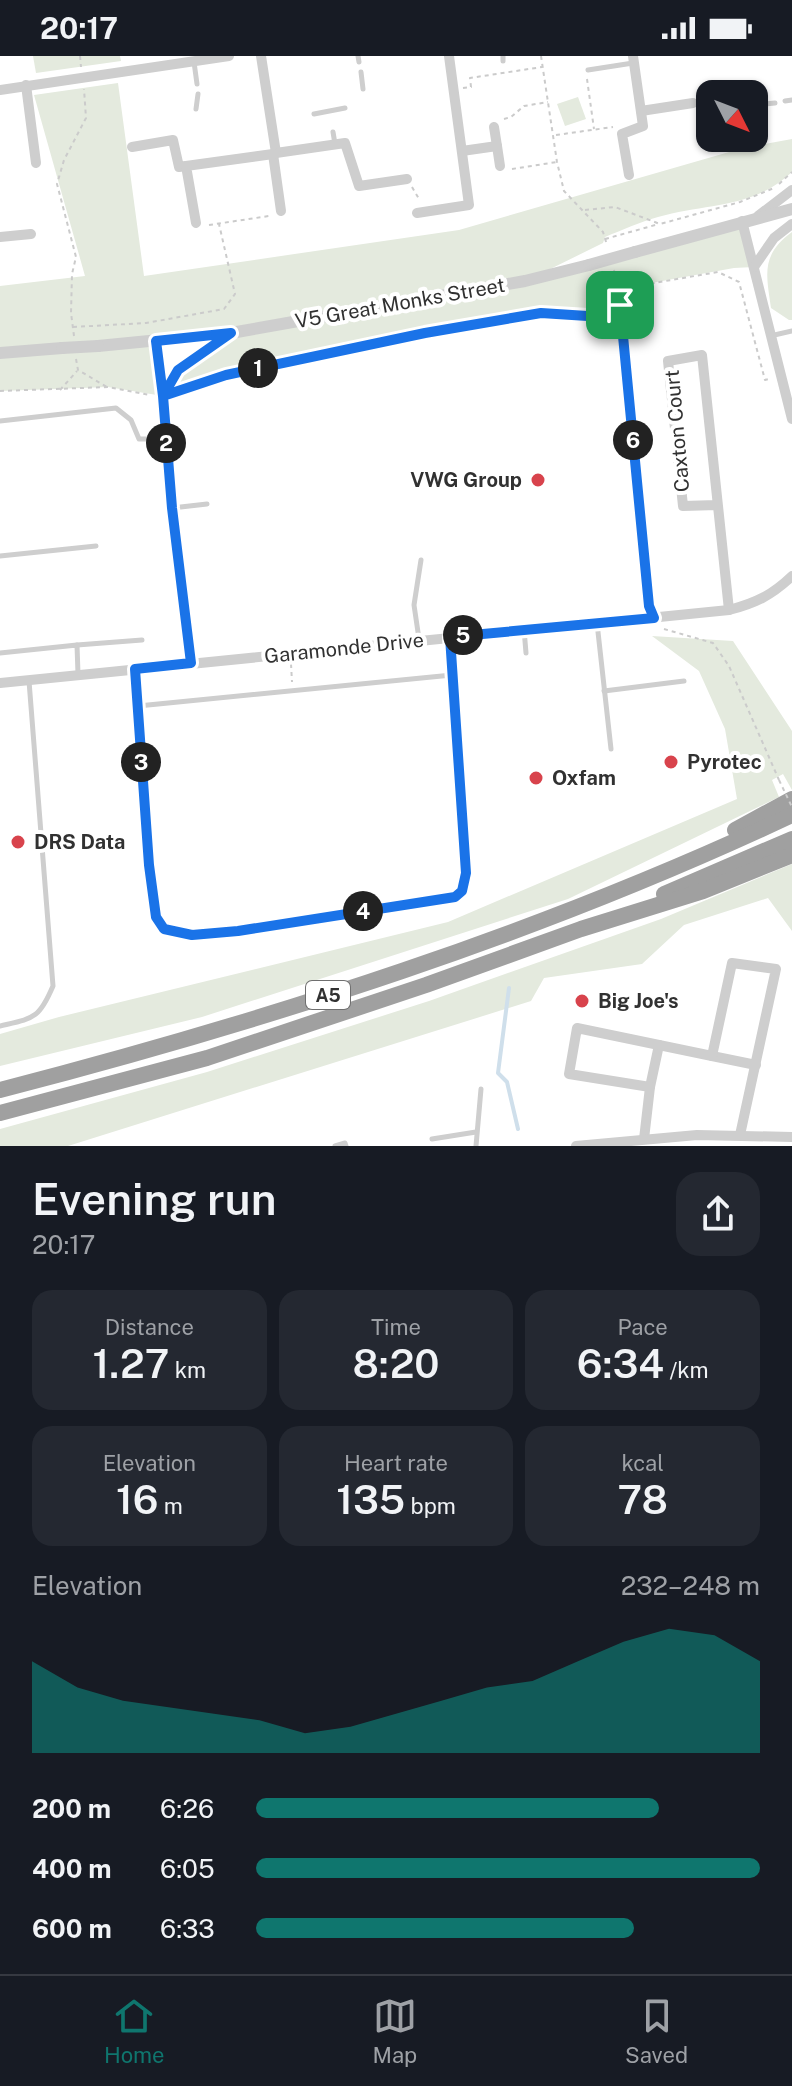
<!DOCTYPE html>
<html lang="en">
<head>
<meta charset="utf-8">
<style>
	body { margin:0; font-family:"Public Sans",sans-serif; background:#242831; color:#f1f3f6; height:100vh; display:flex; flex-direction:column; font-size:30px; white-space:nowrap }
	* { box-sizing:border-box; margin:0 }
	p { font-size:26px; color:#9ea1a6 }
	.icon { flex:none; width:44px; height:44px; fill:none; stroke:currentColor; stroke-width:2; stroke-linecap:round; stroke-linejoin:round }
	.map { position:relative; height:1090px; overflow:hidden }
	.side { display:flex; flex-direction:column; background:#171b24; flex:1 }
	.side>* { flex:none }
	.needle { width:52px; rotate:132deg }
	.fabs { position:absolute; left:696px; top:24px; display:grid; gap:16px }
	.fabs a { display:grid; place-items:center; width:72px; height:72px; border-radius:16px; background:#171b24; box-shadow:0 2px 6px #0004; font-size:40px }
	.pin { position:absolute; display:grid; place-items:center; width:68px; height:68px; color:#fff; margin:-34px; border-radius:16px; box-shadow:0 4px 12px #0006 }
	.km { position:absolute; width:40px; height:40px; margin:-20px; border-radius:50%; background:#222; color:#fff; font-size:22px; line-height:40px; text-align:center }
	.round { display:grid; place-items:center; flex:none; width:84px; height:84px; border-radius:24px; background:#242831 }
	.summary { display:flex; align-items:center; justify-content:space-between; height:136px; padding:0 32px }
	h1 { font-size:44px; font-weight:600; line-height:60px }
	.stats { display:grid; grid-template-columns:repeat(3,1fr); gap:12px; height:136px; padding:8px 32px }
	.stats div { display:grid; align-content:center; border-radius:20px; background:#242831; text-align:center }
	.stats b { font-size:40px; font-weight:600 }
	.stats small { font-size:22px; font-weight:400 }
	.stats p { font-size:22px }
	.chart { height:224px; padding:16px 32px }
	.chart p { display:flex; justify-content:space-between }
	.chart svg { width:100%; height:144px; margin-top:8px; fill:#0f766e; opacity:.7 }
	ul { padding:0 32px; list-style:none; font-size:26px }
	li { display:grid; grid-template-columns:128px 96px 1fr; align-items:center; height:60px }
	li i { height:20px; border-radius:10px; background:#0f766e }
	.status { display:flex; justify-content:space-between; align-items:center; height:56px; padding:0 40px; background:#171b24; direction:ltr }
	.status svg { height:22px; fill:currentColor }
	.tab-bar { display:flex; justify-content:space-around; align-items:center; height:112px; border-top:2px solid #363941; background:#171b24; font-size:22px; color:#9ea1a6 }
	.tab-bar a { display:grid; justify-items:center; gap:4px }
	.tab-bar .current { color:#0f766e }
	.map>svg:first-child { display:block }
</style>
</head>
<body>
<div class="status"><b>20:17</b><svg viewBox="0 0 49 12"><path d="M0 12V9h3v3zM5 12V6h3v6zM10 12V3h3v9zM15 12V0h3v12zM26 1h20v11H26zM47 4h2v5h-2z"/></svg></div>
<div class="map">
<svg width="792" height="1090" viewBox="0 0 792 1090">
	<rect width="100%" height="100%" fill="#fff"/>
	<g fill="#e4eade" fill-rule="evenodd">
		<polygon points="33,0 120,0 121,5 36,17"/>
		<path d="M118,27L144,220L459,174L743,92L792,83V116C753,153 706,147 658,161C640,166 622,174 605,181L603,187L530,223L742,165L754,211L734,212L618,233L620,249L603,261L541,257L425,277L226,319L163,340L108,331L0,335V230L85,220L34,39ZM229,278L178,314L163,338L157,285Z"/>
		<polygon points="578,41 586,63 565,70 557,48"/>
		<path d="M792,176V264H789L771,252C766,217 761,199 792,176Z"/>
		<polygon points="652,580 733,585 792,675 792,734 783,718 772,724 779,741 568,843 202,961 0,1010 0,978 59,961 448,866 737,743 725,673 699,615"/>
		<polygon points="792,808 792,875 768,842 684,869 642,908 544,922 531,945 68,1090 0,1090 0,1073 207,1016 429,945 661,863"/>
	</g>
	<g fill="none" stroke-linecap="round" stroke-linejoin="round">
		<polyline stroke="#cfdfeb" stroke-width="4" points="509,932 498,1017 507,1026 518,1073"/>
		<g stroke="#cbcbcb" stroke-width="2" stroke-dasharray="4 4" stroke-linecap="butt">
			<polyline points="80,0 81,11"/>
			<polyline points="541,0 557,106 564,135 603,176 607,189"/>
			<polyline points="587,23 594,73"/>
			<polyline points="463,32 471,31 470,22 542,11"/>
			<polyline points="504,63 511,61 524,50 548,46"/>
			<polyline points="556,79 613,71"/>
			<polyline points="512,113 557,106"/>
			<polyline points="779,128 792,116"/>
			<polyline points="412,131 419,143"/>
			<polyline points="585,154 615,151 660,168 740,146 774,132"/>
			<polyline points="209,169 269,160"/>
			<polyline points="605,183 659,168"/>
			<polyline points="614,214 623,273 649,550"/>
			<polyline points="619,233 718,216 739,226 765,324 769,323"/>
			<polyline points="604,260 618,250"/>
			<polyline points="73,271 146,267 224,253 235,238 219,168"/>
			<polyline points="74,280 71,257 72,218 76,201 57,128 64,104 86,62 84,33"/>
			<polyline points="76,303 78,314 107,331"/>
			<polyline points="60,334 77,315"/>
			<polyline points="180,334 226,319 425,277 541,257 603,261 621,272"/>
			<polyline points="0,335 108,331 150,339"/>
			<polyline points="664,573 713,587 729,610 779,724"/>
			<polyline points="291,608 292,626"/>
		</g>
		<g stroke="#cecece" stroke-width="5">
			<polyline points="358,0 359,6"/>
			<polyline points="503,0 503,5"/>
			<polyline points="194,6 197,28"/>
			<polyline points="588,14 633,7"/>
			<polyline points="361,16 363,33"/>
			<polyline points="785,45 792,44"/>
			<polyline points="754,49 775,47"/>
			<polyline points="196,53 198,38"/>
			<polyline points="314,58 345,52"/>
			<polyline points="333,76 335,88"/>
			<polyline points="770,280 792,275"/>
			<polyline points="0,365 116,352 131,364 139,383 165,383"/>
			<polyline points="172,452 207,448"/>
			<polyline points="0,500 96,490"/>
			<polyline points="597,567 611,693"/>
			<polyline points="524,573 526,597"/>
			<polyline points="419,583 414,549 421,504"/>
			<polyline points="77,589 142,584"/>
			<polyline points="0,597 77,589 78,618"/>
			<polyline points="135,613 144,754 156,861 164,873 192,879 238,875 455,841 465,828 466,817 450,582"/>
			<polyline points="604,635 684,625"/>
			<polyline points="138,650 452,619"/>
			<path d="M0,970C34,962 39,963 53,930L29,625"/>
			<polyline points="432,1083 476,1076"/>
			<polyline points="335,1090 345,1087 346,1090"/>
			<polyline points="476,1090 481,1033"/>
		</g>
		<g stroke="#cecece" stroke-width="10">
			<polyline points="261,0 276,97 345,87 359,130 407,123"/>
			<polyline points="26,29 36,107"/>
			<polyline points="0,34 229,0"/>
			<polyline points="641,55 693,47"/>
			<polyline points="497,90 500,110"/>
			<polyline points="132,91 173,84 179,111 186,110"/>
			<polyline points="462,95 497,90 494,71"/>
			<polyline points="276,97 273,98 281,155"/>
			<polyline points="629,119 622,78 643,70 633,0"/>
			<polyline points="417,157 469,149 449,0"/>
			<polyline points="758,160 792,134"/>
			<polyline points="742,165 792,363"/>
			<polyline points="196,167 186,110 273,98"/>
			<polyline points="0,181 31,178"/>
			<polyline points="754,211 774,182 792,168"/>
			<polyline points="156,285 172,452 191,607"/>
			<polyline points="163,339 178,314 229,278"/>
			<polyline points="717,449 683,450 668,305 702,299 729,554"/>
			<path d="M0,627L729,554C756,547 772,539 792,520"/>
			<polyline points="712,1000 756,1009"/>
			<polyline points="650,1031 659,989"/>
			<polyline points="644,1083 650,1031 569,1018 577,972 712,1000 732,907 776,913 740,1079"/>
			<polyline points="576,1090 697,1079 792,1081"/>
		</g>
		<g stroke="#cecece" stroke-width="12">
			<polyline points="635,196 792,153"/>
			<polyline points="98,290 231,277 525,225 589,209"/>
			<polyline points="0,297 62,292"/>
		</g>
		<g stroke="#a0a0a0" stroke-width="16">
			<polyline points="735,774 792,743"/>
			<polyline points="664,838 792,783"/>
			<path d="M0,1034C270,964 539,878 792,759"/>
			<polyline points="0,1057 207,1002 426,929 581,873 703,835 792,799"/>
		</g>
		<polyline stroke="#cbcbcb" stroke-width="2" stroke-dasharray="4 4" stroke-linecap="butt" points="779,724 792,751"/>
		<g stroke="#cecece" stroke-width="12">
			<polyline points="589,209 635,196"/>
			<polyline points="62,292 98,290"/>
		</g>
	</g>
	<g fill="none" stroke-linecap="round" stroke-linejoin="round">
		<defs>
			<polyline id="route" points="620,249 603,261 541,257 425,277 226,319 163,340 156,285 231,277 178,314 163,340 172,452 191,607 135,613 149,809 156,861 164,873 192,879 238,875 455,841 462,835 466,817 450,581 654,562 649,550 620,249"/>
		</defs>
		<use href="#route" stroke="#fff" stroke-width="16"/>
		<use href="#route" stroke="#1a73e8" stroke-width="10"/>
	</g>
	<g fill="#d8434c" stroke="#fff" stroke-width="3">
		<circle cx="538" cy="424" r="8"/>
		<circle cx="671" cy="706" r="8"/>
		<circle cx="536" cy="722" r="8"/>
		<circle cx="18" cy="786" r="8"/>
		<circle cx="582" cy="945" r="8"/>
	</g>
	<g text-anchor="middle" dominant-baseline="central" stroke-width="8" stroke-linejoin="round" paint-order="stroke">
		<rect fill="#fff" stroke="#6f6f6f" stroke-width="2" x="306" y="925" width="44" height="28" rx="6"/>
		<g font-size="18" font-weight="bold" fill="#313131">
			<text x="328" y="939">A5</text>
		</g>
		<g font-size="20" fill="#313131" stroke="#fff">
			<text transform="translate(400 247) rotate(-10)">V5 Great Monks Street</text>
			<text transform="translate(677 375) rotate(-95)">Caxton Court</text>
			<text transform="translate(344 592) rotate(-6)">Garamonde Drive</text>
		</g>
		<g font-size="20" font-weight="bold" fill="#313131" stroke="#fff" text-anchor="start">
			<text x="522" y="424" text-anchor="end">VWG Group</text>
			<text x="687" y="706">Pyrotec</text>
			<text x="552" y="722">Oxfam</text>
			<text x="34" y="786">DRS Data</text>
			<text x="598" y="945">Big Joe's</text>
		</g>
	</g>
</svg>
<div class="fabs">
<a><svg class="needle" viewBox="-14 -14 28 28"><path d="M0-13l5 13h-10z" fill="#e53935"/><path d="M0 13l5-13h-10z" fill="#9ea1a6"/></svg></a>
</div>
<div class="pin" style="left:620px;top:249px;background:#1e9e55"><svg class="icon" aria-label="arrive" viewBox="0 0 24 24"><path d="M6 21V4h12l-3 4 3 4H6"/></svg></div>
<b class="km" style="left:258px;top:312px">1</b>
<b class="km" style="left:166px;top:387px">2</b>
<b class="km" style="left:141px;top:706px">3</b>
<b class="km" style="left:363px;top:855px">4</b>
<b class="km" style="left:463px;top:579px">5</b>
<b class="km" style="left:633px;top:384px">6</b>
</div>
<section class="side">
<div class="summary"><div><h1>Evening run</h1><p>20:17</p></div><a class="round"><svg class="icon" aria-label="share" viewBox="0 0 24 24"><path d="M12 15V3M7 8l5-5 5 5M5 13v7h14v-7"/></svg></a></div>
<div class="stats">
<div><p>Distance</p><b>1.27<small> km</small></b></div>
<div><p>Time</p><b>8:20</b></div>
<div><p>Pace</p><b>6:34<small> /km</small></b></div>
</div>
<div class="stats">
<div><p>Elevation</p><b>16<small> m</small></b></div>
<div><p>Heart rate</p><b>135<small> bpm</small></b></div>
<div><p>kcal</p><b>78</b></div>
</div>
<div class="chart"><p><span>Elevation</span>232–248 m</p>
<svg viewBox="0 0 160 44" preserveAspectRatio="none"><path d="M0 44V16L10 24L20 28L30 30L40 32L50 34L60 38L70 36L80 32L90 28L100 24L110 22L120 16L130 10L140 6L150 8L160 16V44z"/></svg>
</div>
<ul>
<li><b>200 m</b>6:26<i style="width:80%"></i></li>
<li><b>400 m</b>6:05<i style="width:100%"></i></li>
<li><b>600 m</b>6:33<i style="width:75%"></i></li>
</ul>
</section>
<nav class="tab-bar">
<a class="current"><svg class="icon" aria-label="home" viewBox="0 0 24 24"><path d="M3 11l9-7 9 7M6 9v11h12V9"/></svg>Home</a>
<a><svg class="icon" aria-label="map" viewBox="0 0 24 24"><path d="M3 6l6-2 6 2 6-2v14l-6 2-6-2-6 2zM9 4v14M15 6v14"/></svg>Map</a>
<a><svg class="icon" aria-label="saved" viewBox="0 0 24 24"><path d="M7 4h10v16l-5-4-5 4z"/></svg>Saved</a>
</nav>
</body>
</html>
